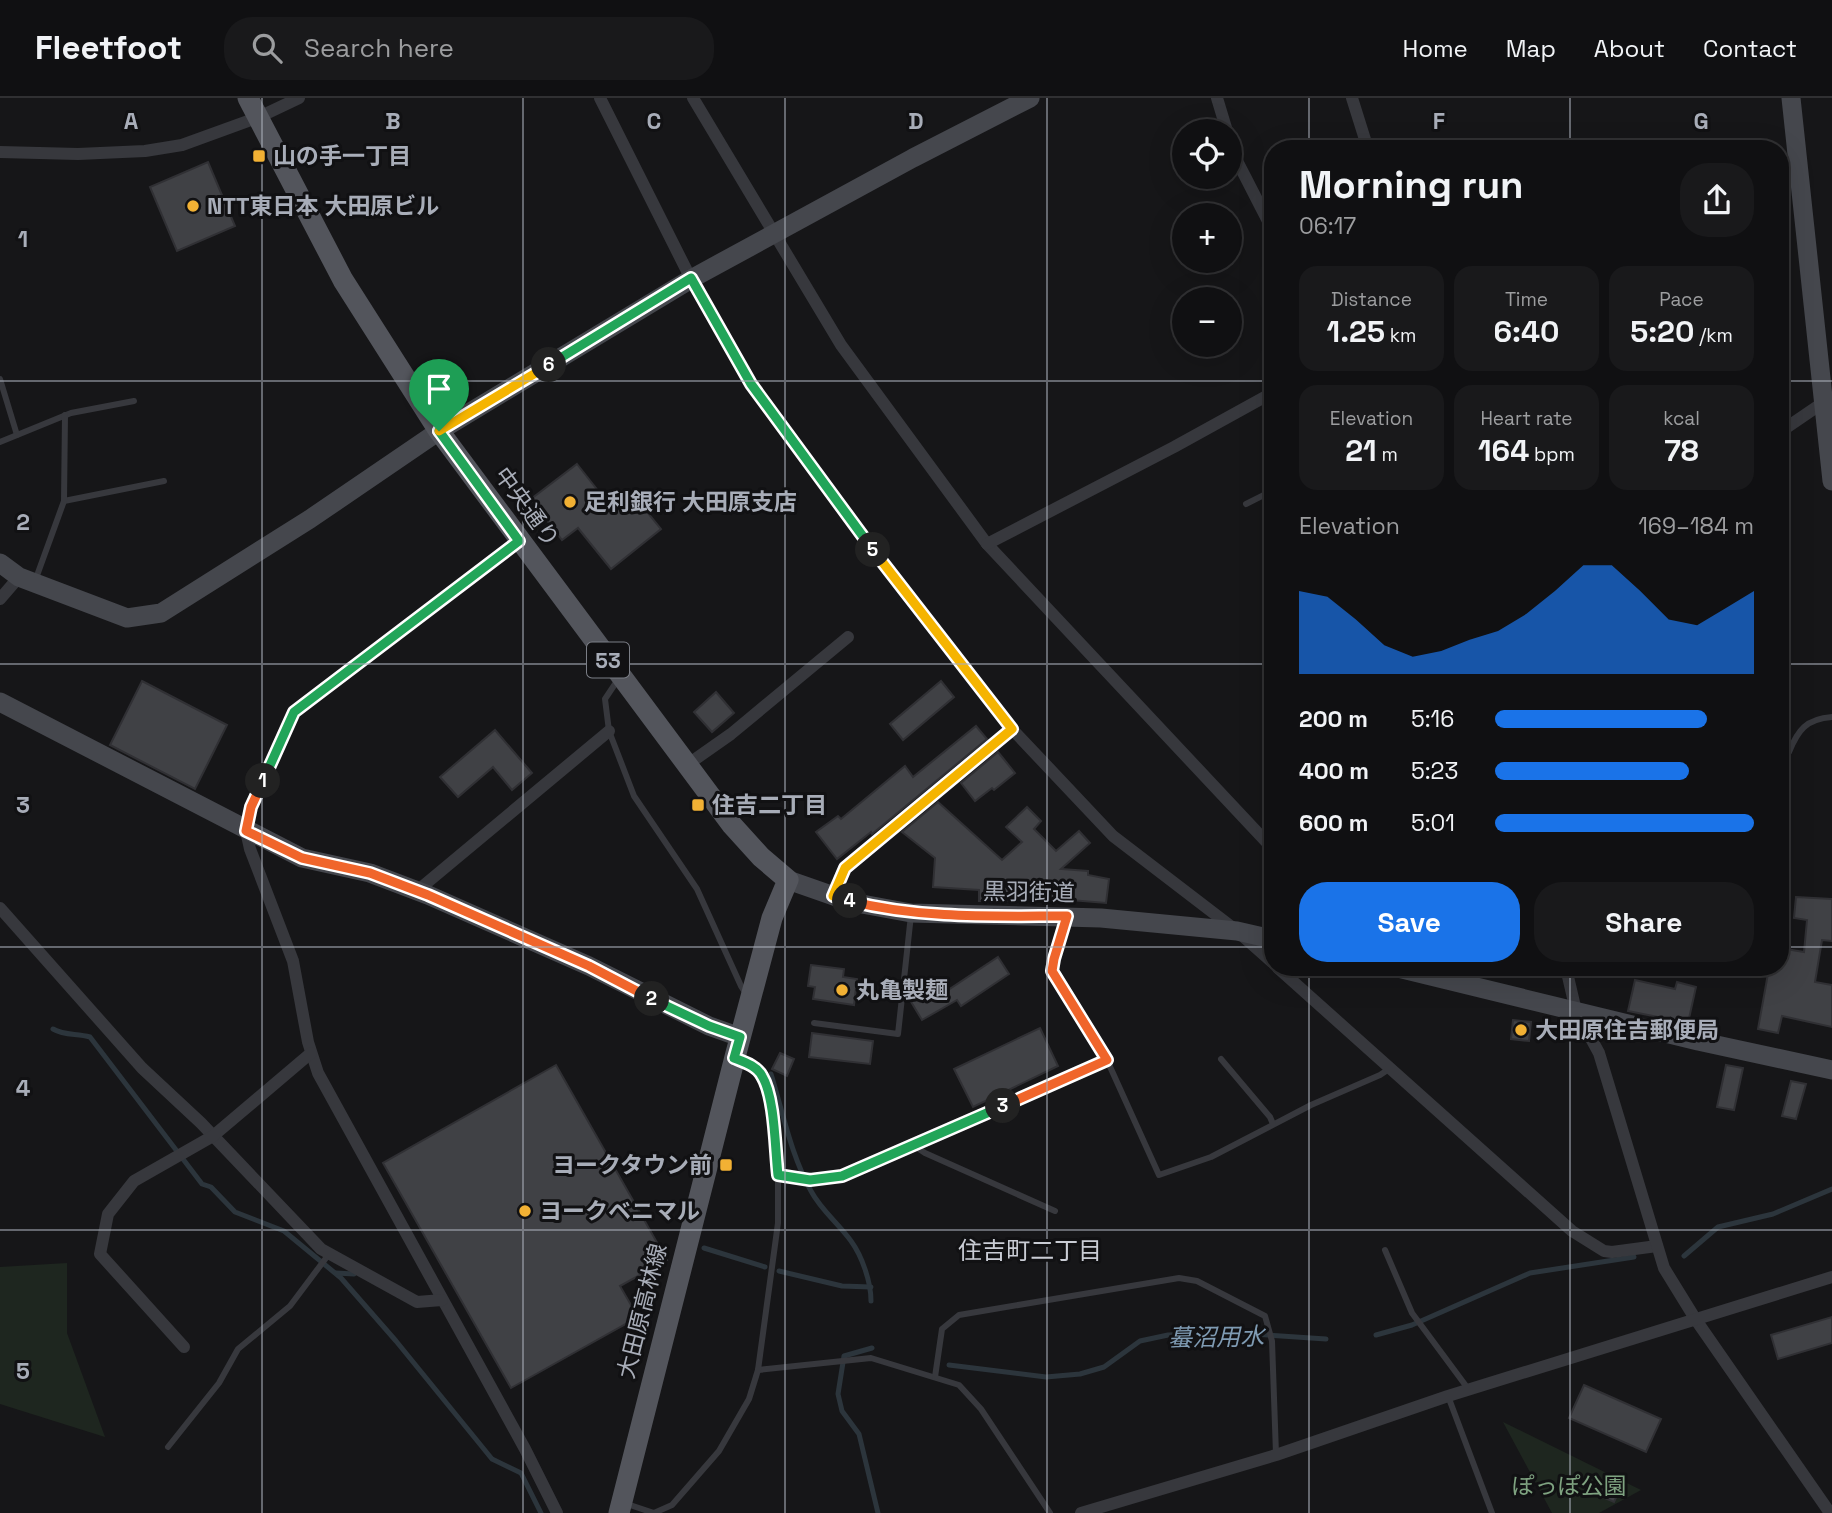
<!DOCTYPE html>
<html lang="en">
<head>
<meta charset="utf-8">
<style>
	body { margin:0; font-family:"Space Grotesk","Noto Sans JP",sans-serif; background:#19191b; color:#f1f3f6; height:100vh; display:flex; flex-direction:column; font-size:26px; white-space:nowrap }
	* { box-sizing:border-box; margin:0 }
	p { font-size:23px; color:#9c9d9f }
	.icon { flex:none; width:38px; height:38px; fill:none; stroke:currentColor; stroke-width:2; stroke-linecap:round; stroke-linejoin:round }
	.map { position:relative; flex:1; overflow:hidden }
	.sheet { position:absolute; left:1264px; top:42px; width:525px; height:836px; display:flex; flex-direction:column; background:#101012; border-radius:28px; box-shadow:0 7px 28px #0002,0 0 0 2px #303032 }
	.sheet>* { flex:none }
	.tools { position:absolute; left:1172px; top:21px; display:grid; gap:14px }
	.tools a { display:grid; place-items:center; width:70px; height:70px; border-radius:50%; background:#101012; box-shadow:0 7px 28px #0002,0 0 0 2px #303032; font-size:35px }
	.pin { position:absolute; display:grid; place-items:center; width:60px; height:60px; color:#fff; margin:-72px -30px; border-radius:50% 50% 50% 0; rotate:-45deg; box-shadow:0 0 7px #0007 }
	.pin .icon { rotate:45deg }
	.km { position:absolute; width:35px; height:35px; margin:-18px; border-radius:50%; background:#222; color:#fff; font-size:19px; line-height:35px; text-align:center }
	.round { display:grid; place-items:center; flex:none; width:74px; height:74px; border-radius:28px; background:#19191b }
	.headline { display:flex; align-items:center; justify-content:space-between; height:119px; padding:0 35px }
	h1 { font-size:38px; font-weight:700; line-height:52px }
	.metrics { display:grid; grid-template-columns:repeat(3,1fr); gap:10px; height:119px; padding:7px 35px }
	.metrics div { display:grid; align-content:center; border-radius:18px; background:#19191b; text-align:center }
	.metrics b { font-size:30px; font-weight:700 }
	.metrics small { font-size:19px; font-weight:400 }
	.metrics p { font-size:19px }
	.chart { height:196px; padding:14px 35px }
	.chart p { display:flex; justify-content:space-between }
	.chart svg { width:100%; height:126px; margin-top:7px; fill:#1a73e8; opacity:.7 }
	.action { display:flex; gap:14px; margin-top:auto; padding:14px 35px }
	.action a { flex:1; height:80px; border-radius:28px; background:#1a73e8; color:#fff; font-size:28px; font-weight:700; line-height:80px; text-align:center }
	.action a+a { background:#19191b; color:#f1f3f6 }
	ul { padding:0 35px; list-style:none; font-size:23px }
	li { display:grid; grid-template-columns:112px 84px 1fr; align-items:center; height:52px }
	li i { height:18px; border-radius:9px; background:#1a73e8 }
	header { display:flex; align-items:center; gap:42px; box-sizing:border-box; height:98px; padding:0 35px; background:#101012; border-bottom:2px solid #303032 }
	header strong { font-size:33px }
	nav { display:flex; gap:38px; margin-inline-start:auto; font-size:24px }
	.search { width:490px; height:63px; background:#19191b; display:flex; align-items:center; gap:18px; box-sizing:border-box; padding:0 24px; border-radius:28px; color:#9c9d9f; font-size:26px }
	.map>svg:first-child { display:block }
</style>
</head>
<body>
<header>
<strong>Fleetfoot</strong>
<div class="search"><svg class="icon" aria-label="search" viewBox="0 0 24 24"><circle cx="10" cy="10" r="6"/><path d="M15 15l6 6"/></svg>Search here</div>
<nav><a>Home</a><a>Map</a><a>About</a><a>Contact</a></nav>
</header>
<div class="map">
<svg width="1832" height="1415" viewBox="0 0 1832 1415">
	<rect width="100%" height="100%" fill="#161618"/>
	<g fill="#1e261f">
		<polygon points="67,1165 67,1235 105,1339 0,1306 0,1169"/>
		<polygon points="1503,1324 1641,1392 1599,1415 1552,1415"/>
	</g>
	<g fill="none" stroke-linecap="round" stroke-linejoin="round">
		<g stroke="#2c353c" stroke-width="5">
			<path d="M53,931C65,938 77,935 90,939L202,1086L211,1089L235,1114L284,1133L341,1180L396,1243L492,1361L521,1375L541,1415"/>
			<path d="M771,976C783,1015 791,1057 811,1093C821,1112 838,1125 851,1143C862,1158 871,1184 871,1203"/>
			<polyline points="704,1150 765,1169"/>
			<polyline points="1684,1158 1718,1129 1773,1116 1832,1091"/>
			<polyline points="779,1173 842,1188 871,1189"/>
			<polyline points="336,1175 354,1176"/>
			<polyline points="1376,1237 1412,1227 1530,1175 1634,1159"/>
			<polyline points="872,1250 844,1258 838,1296 842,1313 859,1336 878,1415"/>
			<polyline points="949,1267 1046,1279 1080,1276 1104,1269 1140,1243 1168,1237 1238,1235 1326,1241"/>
		</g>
	</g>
	<g fill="#404145" stroke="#303034" stroke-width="2">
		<polygon points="208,64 235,128 177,153 150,89"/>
		<polygon points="577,366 611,409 630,393 661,431 611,471 578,430 562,442 531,401"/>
		<polygon points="142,583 227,627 195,691 110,647"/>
		<polygon points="941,583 954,599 903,642 890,626"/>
		<polygon points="716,594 734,615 712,634 694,614"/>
		<polygon points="976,628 987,641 872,736 871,734 837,761 816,734 838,718 841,721 905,668 913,679"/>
		<polygon points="495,632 532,675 512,692 493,669 458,699 440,679"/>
		<polygon points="998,654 1015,675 994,692 992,690 975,703 961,685"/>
		<polygon points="938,704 1002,762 1022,744 1006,729 1027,709 1041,723 1034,731 1056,753 1079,733 1090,745 1061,771 1088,773 1088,777 1109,781 1106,805 1011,797 1011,803 979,803 979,792 933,789 935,760 902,734"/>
		<polygon points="1796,799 1832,801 1832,843 1822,842 1815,884 1832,887 1832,929 1782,918 1778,935 1758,931 1769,870 1780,870 1780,850 1804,854 1807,822 1794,820"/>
		<polygon points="998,859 1009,876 961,908 957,902 922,922 910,902 934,888 939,898"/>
		<polygon points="811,867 844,871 843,879 857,881 854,907 813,901 815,889 808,888"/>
		<polygon points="1635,882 1675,891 1677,884 1696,889 1688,925 1628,913"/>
		<polygon points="1513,922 1531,924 1529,943 1511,941"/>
		<polygon points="1040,930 1058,968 973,1009 954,971"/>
		<polygon points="812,935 873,943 870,966 809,959"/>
		<polygon points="780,955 794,961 787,978 772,971"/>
		<polygon points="556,967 667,1162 620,1188 638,1219 511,1290 383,1065"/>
		<polygon points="1726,967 1743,970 1734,1012 1717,1009"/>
		<polygon points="1791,983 1806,986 1796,1021 1782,1018"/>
		<polygon points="1832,1219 1832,1245 1778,1261 1771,1237"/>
		<polygon points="1584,1287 1661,1321 1646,1354 1569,1320"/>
		<polygon points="1607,1382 1621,1389 1614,1404 1600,1398"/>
	</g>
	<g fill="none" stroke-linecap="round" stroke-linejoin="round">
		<g stroke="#37383d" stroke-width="6">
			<polyline points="0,281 17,337"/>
			<polyline points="0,344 71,315 134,303"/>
			<polyline points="64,403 164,383"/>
			<polyline points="1246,406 1272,393"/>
			<polyline points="35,483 64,403 65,317"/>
			<polyline points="619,580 605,601 609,633 634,698 697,791 741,888 747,897"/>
			<path d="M1789,654C1798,632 1806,621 1832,619"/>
			<polyline points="1052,873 1107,962 1159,1077 1211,1059 1311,1007 1380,977 1389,971"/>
			<polyline points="814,925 898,936 911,817"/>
			<polyline points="1221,961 1270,1019 1273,1026"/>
			<polyline points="913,1047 925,1055 1055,1113"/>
			<polyline points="778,1077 810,1082 842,1078 1107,962"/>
			<polyline points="1385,1152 1412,1215 1469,1292"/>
			<polyline points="758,1272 871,1260 959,1287 981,1311 1050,1415"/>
			<polyline points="935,1279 942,1231 959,1217 1179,1180 1197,1183 1265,1218 1272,1243 1276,1356"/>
			<polyline points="1448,1298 1492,1415"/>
			<polyline points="168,1349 219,1285 238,1251 290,1208 329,1156"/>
			<polyline points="624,1405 654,1415 672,1407 719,1353 749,1301 758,1272 778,1125 778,1077 772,1017 762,978 749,966 739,962"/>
		</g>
		<g stroke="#37383d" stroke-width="12">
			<polyline points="600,0 691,181 751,286 885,469 1012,631 1113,738 1237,833 1272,864"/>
			<polyline points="693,0 841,247 987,446 1272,750"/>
			<polyline points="1217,0 1227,33"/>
			<polyline points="1352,0 1368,51"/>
			<polyline points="1230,45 1233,55 1272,131"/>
			<polyline points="0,54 78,56 145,53 182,47 259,19 299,0"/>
			<polyline points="1780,334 1824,304"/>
			<polyline points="519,443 294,614 251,709 246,733 250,751 293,863 308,944 318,975 525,1351 557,1415"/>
			<polyline points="987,446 1174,349 1272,295"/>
			<polyline points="0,501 19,479"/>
			<polyline points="687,667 731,636 848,539"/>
			<polyline points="417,793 609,633"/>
			<polyline points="833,798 845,770 1012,631"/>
			<polyline points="0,810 142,970 201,1025 321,1151 417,1204 442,1202"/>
			<polyline points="1278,870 1572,1133 1604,1153 1612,1154 1657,1148"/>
			<polyline points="1566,870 1576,913 1599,955 1664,1170 1696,1222 1830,1415"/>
			<polyline points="1052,873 1053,861 1067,818"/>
			<polyline points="184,1249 100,1156 108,1116 134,1083 213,1038 311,955"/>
			<polyline points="1081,1415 1276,1357 1448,1298 1832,1179"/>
		</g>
		<g stroke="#45474d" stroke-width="19">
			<polyline points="1791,0 1832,383"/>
			<polyline points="0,465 19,479 127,520 161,515 310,421 439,333 691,181 913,60 1030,0"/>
			<polyline points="0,604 302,760 370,775 428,797 589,868 709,928 740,939"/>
			<polyline points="788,782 851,804 911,815 1101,820 1237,833 1272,841"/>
			<polyline points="1398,870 1698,943 1832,972"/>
		</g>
		<polyline stroke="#53555c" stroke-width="21" points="248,0 343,182 439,333 732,727 761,759 788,782 772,820 735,959 619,1415"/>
	</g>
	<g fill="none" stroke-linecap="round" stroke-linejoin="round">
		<defs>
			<polyline id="split-1" points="263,683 294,614 519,443 439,333"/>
			<polyline id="split-2" points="263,683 251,709 246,733 302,760 370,775 428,797 589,868 652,901"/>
			<path id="split-3" d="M652,901L709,928L740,939L734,960C744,964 757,968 762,978C775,999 775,1051 778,1077L810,1082L842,1078L1003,1008"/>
			<path id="split-4" d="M850,803C921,821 994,818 1067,818L1054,861L1052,873L1107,962L1003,1008"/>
			<polyline id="split-5" points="850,803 833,798 845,770 1012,631 873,452"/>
			<polyline id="split-6" points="549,267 691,180 751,286 873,452"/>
			<polyline id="split-7" points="439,333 549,267"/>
		</defs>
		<use href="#split-1" stroke="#fff" stroke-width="14"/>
		<use href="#split-2" stroke="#fff" stroke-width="14"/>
		<use href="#split-3" stroke="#fff" stroke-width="14"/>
		<use href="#split-4" stroke="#fff" stroke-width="14"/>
		<use href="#split-5" stroke="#fff" stroke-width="14"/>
		<use href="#split-6" stroke="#fff" stroke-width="14"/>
		<use href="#split-7" stroke="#fff" stroke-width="14"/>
		<use href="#split-1" stroke="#22a559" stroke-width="9"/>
		<use href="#split-2" stroke="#f0652b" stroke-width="9"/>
		<use href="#split-3" stroke="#22a559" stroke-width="9"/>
		<use href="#split-4" stroke="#f0652b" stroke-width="9"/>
		<use href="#split-5" stroke="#f5b400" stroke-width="9"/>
		<use href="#split-6" stroke="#22a559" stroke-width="9"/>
		<use href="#split-7" stroke="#f5b400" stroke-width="9"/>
	</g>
	<path fill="none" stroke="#a8adb8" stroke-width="2" stroke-opacity="0.55" d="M262,0V1415M523,0V1415M785,0V1415M1047,0V1415M1309,0V51M1570,0V51M0,283H1272M1780,283H1832M0,566H1272M1780,566H1832M0,849H1272M1780,849H1832M1309,870V1415M1570,870V1415M0,1132H1832"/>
	<g fill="#f2b134" stroke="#111113" stroke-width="2.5">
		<rect x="252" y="51" width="14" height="14" rx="3.5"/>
		<circle cx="193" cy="108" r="7"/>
		<circle cx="570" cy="404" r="7"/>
		<rect x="691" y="700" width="14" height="14" rx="3.5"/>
		<circle cx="842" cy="892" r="7"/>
		<circle cx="1521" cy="932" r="7"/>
		<rect x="719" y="1060" width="14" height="14" rx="3.5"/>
		<circle cx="525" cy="1113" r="7"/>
	</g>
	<g text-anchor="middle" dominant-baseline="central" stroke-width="6" stroke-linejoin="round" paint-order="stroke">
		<rect fill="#111113" stroke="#7b7e86" stroke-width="2" x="587" y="544.5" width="42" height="35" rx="5"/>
		<g font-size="21" font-weight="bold" fill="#a8adb8">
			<text x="608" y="562">53</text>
		</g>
		<g font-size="23" font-weight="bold" fill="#a8adb8" stroke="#111113" text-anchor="start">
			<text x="273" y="58">山の手一丁目</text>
			<text x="207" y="108">NTT東日本 大田原ビル</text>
			<text x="584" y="404">足利銀行 大田原支店</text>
			<text x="712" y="707">住吉二丁目</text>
			<text x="856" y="892">丸亀製麺</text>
			<text x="1535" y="932">大田原住吉郵便局</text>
			<text x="712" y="1067" text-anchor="end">ヨークタウン前</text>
			<text x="539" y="1113">ヨークベニマル</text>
		</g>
		<g font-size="23" fill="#a8adb8" stroke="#111113">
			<text transform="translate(527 409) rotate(54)">中央通り</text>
			<text transform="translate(1029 794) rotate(1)">黒羽街道</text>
			<text transform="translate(642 1213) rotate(-76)">大田原高林線</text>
		</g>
		<g font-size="23" fill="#7fa381" stroke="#111113">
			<text x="1569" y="1388">ぽっぽ公園</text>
		</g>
		<g font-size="24" fill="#c9ccd4" stroke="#111113">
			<text x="1030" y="1152">住吉町二丁目</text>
		</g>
		<g font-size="24" font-style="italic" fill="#7f9bb3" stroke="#111113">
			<text transform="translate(1216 1239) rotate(-1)">蟇沼用水</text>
		</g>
	</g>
	<g font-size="23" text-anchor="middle" font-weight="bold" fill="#a8adb8" stroke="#111113" stroke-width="6" stroke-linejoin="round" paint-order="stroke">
		<text x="131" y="31">A</text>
		<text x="393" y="31">B</text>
		<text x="654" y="31">C</text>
		<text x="916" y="31">D</text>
		<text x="1439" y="31">F</text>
		<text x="1701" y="31">G</text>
		<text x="23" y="149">1</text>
		<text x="23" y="432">2</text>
		<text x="23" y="715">3</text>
		<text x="23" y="998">4</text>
		<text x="23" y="1281">5</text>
	</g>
</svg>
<div class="tools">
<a><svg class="icon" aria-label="locate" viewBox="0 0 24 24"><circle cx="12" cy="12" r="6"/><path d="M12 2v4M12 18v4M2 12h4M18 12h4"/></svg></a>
<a>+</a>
<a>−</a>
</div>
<div class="pin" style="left:439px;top:333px;background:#1e9e55"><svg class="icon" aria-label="arrive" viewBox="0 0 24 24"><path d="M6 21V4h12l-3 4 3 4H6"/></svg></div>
<b class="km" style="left:263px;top:683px">1</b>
<b class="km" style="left:652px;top:901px">2</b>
<b class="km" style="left:1003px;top:1008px">3</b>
<b class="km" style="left:850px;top:803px">4</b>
<b class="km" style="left:873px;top:452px">5</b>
<b class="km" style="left:549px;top:267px">6</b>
<section class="sheet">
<div class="headline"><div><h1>Morning run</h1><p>06:17</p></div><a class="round"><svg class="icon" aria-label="share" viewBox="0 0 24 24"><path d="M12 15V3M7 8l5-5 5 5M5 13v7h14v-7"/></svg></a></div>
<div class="metrics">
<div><p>Distance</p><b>1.25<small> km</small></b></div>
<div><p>Time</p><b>6:40</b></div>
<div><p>Pace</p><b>5:20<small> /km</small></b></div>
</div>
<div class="metrics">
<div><p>Elevation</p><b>21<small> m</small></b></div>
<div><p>Heart rate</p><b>164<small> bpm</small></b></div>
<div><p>kcal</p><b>78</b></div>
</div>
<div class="chart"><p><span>Elevation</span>169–184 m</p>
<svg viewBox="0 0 160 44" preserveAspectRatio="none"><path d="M0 44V15L10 17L20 25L30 34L40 38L50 36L60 32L70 29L80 23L90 15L100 6L110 6L120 15L130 25L140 27L150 21L160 15V44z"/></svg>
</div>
<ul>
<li><b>200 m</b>5:16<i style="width:82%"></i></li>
<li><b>400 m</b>5:23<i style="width:75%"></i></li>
<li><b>600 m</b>5:01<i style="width:100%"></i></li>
</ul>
<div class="action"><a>Save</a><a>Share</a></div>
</section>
</div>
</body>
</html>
